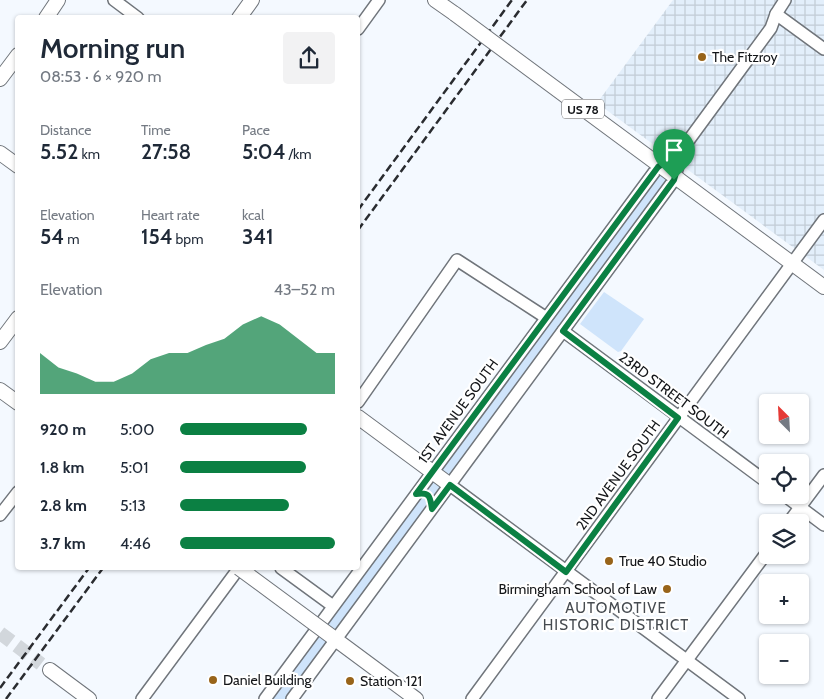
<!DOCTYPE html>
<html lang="en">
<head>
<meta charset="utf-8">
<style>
	body { margin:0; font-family:Cabin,sans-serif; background:#f2f2f3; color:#1f2937; height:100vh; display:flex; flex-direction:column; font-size:19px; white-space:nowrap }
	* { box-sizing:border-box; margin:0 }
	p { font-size:16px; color:#747a83 }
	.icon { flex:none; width:28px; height:28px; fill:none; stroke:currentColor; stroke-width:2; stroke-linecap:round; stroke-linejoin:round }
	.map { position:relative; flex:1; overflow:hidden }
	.panel { position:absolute; left:15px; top:15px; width:345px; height:555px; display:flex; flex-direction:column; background:#fff; border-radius:5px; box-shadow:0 1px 4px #0004 }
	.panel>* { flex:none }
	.needle { width:32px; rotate:336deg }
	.fabs { position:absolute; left:759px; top:394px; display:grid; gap:10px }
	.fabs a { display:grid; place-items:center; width:50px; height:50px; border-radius:5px; background:#fff; box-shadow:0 1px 4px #0004; font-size:25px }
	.pin { position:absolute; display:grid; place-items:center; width:42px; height:42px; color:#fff; margin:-51px -21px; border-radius:50% 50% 50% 0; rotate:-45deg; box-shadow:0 0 5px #0007 }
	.pin .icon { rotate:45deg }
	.round { display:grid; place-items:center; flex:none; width:52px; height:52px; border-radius:5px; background:#f2f2f3 }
	.head { display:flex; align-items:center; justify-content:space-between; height:85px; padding:0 25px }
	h1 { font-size:28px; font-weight:600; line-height:38px }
	.stats { display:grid; grid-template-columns:repeat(3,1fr); gap:8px; height:85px; padding:5px 25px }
	.stats div { display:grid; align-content:center }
	.stats b { font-size:21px; font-weight:600 }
	.stats small { font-size:14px; font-weight:400 }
	.stats p { font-size:14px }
	.chart { height:140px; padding:10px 25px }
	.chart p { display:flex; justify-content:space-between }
	.chart svg { width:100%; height:90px; margin-top:5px; fill:#0b8043; opacity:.7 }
	ul { padding:0 25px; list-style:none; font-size:16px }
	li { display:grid; grid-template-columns:80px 60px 1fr; align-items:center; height:38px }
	li i { height:12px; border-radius:6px; background:#0b8043 }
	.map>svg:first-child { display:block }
</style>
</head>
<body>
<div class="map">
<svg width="824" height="699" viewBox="0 0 824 699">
	<defs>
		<pattern id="industrial-grid" width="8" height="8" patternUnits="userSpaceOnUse" patternTransform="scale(1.25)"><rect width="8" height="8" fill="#e3effb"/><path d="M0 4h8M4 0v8" fill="none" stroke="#c2ccd6"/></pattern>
	</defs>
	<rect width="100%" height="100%" fill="#f4f9ff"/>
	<polygon fill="url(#industrial-grid)" points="673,0 824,0 824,270 597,103"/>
	<g fill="#cfe4fb">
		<polygon points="675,159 670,177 285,699 270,699 654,179"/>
		<polygon points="604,292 644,319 621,351 618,352 580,324"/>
	</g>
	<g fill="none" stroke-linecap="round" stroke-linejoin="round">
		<polyline stroke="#d2d7dc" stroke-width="14" stroke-dasharray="14 7" stroke-linecap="butt" points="0,633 41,664"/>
		<defs>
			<g id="minor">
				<polyline points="114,0 138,18"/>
				<polyline points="776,14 824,49"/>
				<polyline points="358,29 379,0"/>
				<polyline points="563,331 768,483"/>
				<polyline points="358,402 457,260 545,317"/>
				<polyline points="450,485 739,699"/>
				<polyline points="784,495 824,525"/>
				<polyline points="0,515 18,492"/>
				<polyline points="789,522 824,475"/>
				<polyline points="281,568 333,606"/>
				<polyline points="142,699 239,568"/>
				<polyline points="265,699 658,167 683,148 771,28 776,14 785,0"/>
				<polyline points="292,699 674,180 683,148"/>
				<polyline points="472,699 824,220"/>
				<polyline points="658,699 768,551"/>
			</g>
			<g id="major">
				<polyline points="435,0 455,14"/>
				<polyline points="46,18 58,0"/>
				<polyline points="239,18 252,0"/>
				<polyline points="0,79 18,55"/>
				<polyline points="0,153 18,166"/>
				<polyline points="678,179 824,287"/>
				<polyline points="0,342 18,318"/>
				<polyline points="0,390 18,403"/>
				<polyline points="358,417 450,485"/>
				<polyline points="331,636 416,699"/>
				<polyline points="50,670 89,699"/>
			</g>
		</defs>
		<use href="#minor" stroke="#70757b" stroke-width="14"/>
		<use href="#major" stroke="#70757b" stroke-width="16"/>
		<use href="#minor" stroke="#fff" stroke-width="11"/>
		<use href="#major" stroke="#fff" stroke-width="14"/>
		<g stroke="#2a2c30" stroke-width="2.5" stroke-dasharray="8 4" stroke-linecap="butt">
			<polyline points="358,210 512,0"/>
			<polyline points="358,230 527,0"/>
			<polyline points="0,688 89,568"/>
			<polyline points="6,699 103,568"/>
		</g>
		<defs>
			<g id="major-bridge">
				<polyline points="455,14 678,179"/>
				<polyline points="239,568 331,636"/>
			</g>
		</defs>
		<use href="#major-bridge" stroke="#70757b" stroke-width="16" stroke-linecap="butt"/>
		<use href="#major-bridge" stroke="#fff" stroke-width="14"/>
	</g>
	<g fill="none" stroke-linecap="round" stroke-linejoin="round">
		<defs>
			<path id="route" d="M683,148L674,180L563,331L678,418L566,572L450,485L432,509C430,496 430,492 416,494L658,167Z"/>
		</defs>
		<use href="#route" stroke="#fff" stroke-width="10"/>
		<use href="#route" stroke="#0b8043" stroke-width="6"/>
	</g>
	<g fill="#98641a" stroke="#fff" stroke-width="2">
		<circle cx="702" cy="57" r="5"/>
		<circle cx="609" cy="561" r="5"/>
		<circle cx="667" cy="589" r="5"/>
		<circle cx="213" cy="680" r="5"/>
		<circle cx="350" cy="681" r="5"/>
	</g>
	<g text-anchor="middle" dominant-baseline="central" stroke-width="4.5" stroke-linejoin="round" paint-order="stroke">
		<rect fill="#fff" stroke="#5a5b5d" stroke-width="1" x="562" y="99.5" width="42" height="19" rx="4"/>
		<g font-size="12" font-weight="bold" fill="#131518">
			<text x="583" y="109">US 78</text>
		</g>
		<g font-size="14" fill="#131518" stroke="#fff" text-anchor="start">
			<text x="712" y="57">The Fitzroy</text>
			<text x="619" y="561">True 40 Studio</text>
			<text x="657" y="589" text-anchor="end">Birmingham School of Law</text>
			<text x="223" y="680">Daniel Building</text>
			<text x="360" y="681">Station 121</text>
		</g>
		<g font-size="14" fill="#131518" stroke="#fff">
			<text transform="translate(674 395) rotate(37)">23RD STREET SOUTH</text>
			<text transform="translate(458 411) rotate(-54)">1ST AVENUE SOUTH</text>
			<text transform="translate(618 475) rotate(-54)">2ND AVENUE SOUTH</text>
		</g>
		<g font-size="15" letter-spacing="1" fill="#464b50" stroke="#fff">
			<text x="616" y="608">AUTOMOTIVE<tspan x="616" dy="17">HISTORIC DISTRICT</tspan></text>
		</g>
	</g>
</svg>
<div class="fabs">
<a><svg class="needle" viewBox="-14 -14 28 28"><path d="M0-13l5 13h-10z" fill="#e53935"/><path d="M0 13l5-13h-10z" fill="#747a83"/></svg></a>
<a><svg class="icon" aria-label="locate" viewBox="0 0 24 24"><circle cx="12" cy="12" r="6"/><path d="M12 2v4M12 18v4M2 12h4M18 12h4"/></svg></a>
<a><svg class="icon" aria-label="layers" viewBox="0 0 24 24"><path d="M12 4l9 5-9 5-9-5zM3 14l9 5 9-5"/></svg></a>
<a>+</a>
<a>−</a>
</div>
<div class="pin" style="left:674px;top:180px;background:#1e9e55"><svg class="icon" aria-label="arrive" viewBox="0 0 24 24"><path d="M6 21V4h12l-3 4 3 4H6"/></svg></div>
<section class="panel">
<div class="head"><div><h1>Morning run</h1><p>08:53 · 6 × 920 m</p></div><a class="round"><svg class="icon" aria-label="share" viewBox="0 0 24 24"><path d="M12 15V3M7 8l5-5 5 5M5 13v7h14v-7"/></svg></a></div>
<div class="stats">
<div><p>Distance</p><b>5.52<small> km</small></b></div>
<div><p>Time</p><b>27:58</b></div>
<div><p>Pace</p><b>5:04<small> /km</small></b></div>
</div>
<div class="stats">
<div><p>Elevation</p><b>54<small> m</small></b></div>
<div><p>Heart rate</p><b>154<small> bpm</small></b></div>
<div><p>kcal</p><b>341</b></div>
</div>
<div class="chart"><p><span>Elevation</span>43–52 m</p>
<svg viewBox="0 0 160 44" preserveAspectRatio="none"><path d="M0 44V24L10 31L20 34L30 38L40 38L50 34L60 27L70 24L80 24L90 20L100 17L110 10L120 6L130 10L140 17L150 24L160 24V44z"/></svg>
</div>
<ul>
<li><b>920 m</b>5:00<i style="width:82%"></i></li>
<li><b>1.8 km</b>5:01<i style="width:81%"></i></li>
<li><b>2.8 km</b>5:13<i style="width:70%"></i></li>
<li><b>3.7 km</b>4:46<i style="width:100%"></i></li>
</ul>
</section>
</div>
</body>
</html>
